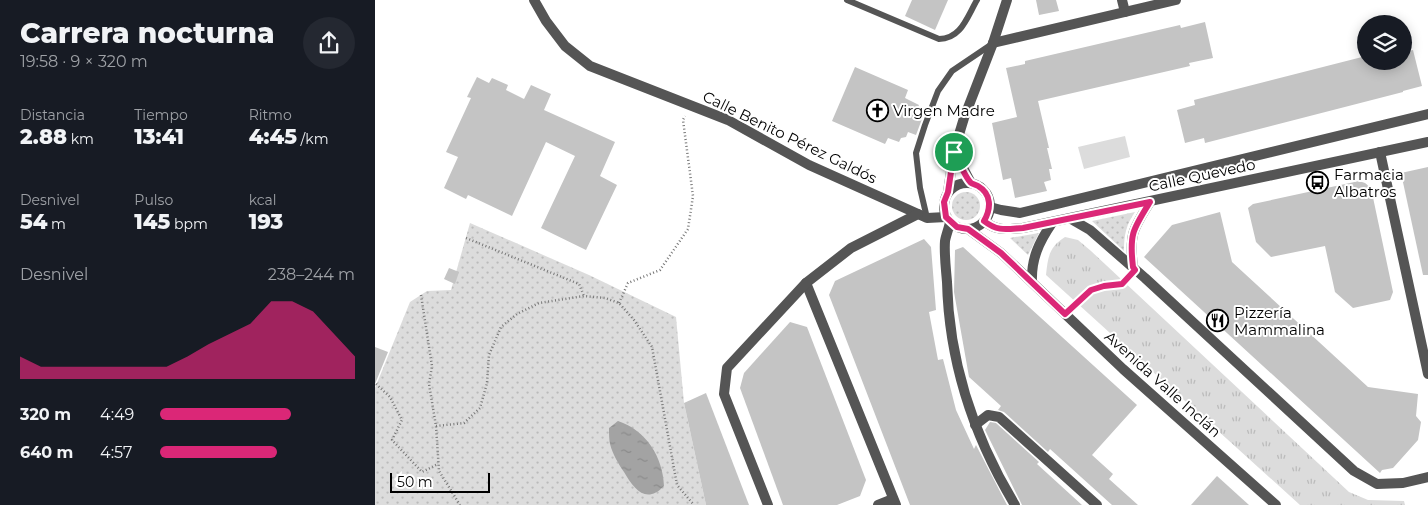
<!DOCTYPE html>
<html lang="es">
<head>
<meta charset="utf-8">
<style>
	body { margin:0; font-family:Montserrat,sans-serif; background:#242831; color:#f1f3f6; height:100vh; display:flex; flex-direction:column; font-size:19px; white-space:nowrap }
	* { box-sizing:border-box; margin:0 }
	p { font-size:16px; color:#9ea1a6 }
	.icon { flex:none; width:28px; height:28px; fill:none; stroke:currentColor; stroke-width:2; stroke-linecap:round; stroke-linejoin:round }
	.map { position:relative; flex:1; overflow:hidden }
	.drawer { display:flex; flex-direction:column; background:#171b24; width:375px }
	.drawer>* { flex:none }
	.controls { position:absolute; left:982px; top:15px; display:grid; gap:10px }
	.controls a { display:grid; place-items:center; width:55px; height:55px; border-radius:50%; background:#171b24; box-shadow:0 2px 12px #0003; font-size:25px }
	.scale { position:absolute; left:15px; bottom:12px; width:100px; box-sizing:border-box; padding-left:5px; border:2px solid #000; border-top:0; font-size:14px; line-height:18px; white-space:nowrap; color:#000; -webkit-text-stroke:4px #fff; paint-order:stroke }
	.pin { position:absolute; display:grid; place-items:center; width:42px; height:42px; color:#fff; margin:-21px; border:2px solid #fff; border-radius:50%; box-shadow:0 1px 5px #0007 }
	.round { display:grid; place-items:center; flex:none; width:52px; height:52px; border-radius:26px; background:#242831 }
	.summary { display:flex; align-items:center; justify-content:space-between; height:85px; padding:0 20px }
	h1 { font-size:28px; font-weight:800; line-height:38px }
	.metrics { display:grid; grid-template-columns:repeat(3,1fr); gap:8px; height:85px; padding:5px 20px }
	.metrics div { display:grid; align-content:center }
	.metrics b { font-size:21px; font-weight:800 }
	.metrics small { font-size:14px; font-weight:400 }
	.metrics p { font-size:14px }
	.chart { height:140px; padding:10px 20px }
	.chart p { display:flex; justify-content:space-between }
	.chart svg { width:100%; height:90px; margin-top:5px; fill:#db2777; opacity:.7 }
	ul { padding:0 20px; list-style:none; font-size:16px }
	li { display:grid; grid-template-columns:80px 60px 1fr; align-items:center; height:38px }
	li i { height:12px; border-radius:6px; background:#db2777 }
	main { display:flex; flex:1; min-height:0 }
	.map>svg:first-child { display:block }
</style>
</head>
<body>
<main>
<section class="drawer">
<div class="summary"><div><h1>Carrera nocturna</h1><p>19:58 · 9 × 320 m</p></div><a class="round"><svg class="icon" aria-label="share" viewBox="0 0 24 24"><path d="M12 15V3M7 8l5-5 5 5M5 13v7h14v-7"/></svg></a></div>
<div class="metrics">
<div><p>Distancia</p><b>2.88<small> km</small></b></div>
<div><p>Tiempo</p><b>13:41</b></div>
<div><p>Ritmo</p><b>4:45<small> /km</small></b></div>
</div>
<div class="metrics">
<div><p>Desnivel</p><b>54<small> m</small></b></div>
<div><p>Pulso</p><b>145<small> bpm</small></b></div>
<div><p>kcal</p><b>193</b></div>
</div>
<div class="chart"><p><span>Desnivel</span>238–244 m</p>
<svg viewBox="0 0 160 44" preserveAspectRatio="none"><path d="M0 44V33L10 38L20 38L30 38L40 38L50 38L60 38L70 38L80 33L90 27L100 22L110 17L120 6L130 6L140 11L150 22L160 33V44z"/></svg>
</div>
<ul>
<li><b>320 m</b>4:49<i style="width:67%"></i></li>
<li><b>640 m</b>4:57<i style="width:60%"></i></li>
</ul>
</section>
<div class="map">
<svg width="1053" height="505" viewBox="0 0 1053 505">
	<defs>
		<pattern id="grass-dots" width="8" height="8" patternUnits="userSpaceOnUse" patternTransform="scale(1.25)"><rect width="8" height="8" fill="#dcdcdc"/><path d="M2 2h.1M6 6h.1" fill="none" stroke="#bbb" stroke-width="1.8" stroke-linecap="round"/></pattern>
		<pattern id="park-tufts" width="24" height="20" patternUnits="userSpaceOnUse" patternTransform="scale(1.25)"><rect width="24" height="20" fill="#dcdcdc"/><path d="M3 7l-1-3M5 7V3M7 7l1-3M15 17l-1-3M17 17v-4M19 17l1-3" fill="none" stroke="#bbb"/></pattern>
		<pattern id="water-ripples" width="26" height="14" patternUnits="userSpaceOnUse" patternTransform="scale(1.25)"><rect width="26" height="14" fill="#a3a3a3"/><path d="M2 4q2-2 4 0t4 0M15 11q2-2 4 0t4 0" fill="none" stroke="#8b8b8b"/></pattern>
	</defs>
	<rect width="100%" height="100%" fill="#fff"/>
	<g fill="url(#grass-dots)">
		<circle cx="591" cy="206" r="14"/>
		<path d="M760,212C751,225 749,235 749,251L717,221Z"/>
		<polygon points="95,223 214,275 301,317 309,403 331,505 0,505 0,388 35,302 52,291 76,290"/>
		<polygon points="664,233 653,255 635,238"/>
	</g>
	<path fill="url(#park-tufts)" d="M690,237L703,240L716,251L974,492L993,500L1029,501L1030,505H925L671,275C673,257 674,247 690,237Z"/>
	<polygon fill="#dcdcdc" points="750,136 755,157 709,169 703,147"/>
	<path fill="url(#water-ripples)" d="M243,421C271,430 288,457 289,486C271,505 259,489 249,472C243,463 238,455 235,444C234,439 234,434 234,428Z"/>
	<g fill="#c4c4c4">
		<polygon points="537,0 573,0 560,30 530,16"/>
		<polygon points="661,0 681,0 684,11 664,15"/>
		<polygon points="830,22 838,58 814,63 815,66 663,101 674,148 672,148 677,169 674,169 676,180 669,182 672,191 640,198 636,178 628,180 617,123 642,117 631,68 650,64 650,61 805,25 806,28"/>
		<polygon points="1038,50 1047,86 1028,91 1028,92 830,143 829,138 810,143 802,110 820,105 819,100 991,56 991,61 1029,61 1029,52"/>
		<polygon points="480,67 533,90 530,98 544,105 539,116 547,119 541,135 533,132 531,137 526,138 524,142 513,138 510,144 457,121"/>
		<polygon points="102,77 114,83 117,78 133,85 131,90 149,99 156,85 176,94 169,110 240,142 225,176 242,185 211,250 166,228 200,156 171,142 137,216 93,195 91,199 69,188 83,157 71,152 96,98 92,97"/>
		<polygon points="1053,167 1053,275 1048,275 1026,173"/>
		<polygon points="984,181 990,183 996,188 1018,292 1015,300 978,308 960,292 950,246 896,257 881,242 873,208 878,204"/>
		<polygon points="845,212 857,262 993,387 1043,394 1041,416 1046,422 1043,440 1018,468 1007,470 1005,473 769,257 797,225"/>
		<polygon points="549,239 556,247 561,310 554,312 563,360 568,359 581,410 599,449 601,445 632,505 535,505 454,295 460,281"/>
		<polygon points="588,247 762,405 717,455 738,474 734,479 763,505 737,505 675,449 673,452 629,412 623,410 626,406 594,377 579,292 580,250"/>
		<polygon points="74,268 84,272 80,284 69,279"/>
		<polygon points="415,322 432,327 491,480 485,496 462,505 408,505 365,388 369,373"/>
		<polygon points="0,347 13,352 0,384"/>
		<polygon points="331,393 374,505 331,505 309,403"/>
		<polygon points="615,422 621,423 664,462 662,464 707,505 647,505 610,430"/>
		<polygon points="842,476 874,505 816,505"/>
	</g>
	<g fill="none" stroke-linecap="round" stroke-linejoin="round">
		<g stroke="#777" stroke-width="2.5" stroke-dasharray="1 2.5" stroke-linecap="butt">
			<polyline points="91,238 204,284 209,296"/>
			<polyline points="46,295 57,366 54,384 61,426 64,471 85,505"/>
			<polyline points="244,303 253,283 285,270 313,229 318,196 308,120 310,116"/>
			<path d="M698,305C703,300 709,293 716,290C730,282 742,289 753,277"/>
			<polyline points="1,384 15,397 27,420 17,440 47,472 63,464"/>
			<polyline points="61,426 89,423 105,408 112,383 114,355 126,327 142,314 164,303 209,296 230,298 244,303 259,320 277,347 302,485 319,505"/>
		</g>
		<g stroke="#555" stroke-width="6">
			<path d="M472,0L564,39C586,39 592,17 602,0"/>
			<polyline points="552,218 545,188 541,153 550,125 563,91 577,71 617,44"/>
		</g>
		<g stroke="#555" stroke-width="10">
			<polyline points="159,0 171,21 190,46 215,66 353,120 434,165 552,218 571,217"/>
			<polyline points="747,0 750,12"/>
			<polyline points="618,43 801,0"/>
			<polyline points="579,151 596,183"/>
			<polyline points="1005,152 1053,374"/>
			<circle cx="592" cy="206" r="23"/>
			<polyline points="573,192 579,151 589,118 618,43 632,0"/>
			<polyline points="615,207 626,210 645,213 1053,114"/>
			<polyline points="696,219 715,230 770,278 979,471 1002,484 1028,483 1053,477"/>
			<path d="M609,221C623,232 632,229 648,228L1053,142"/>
			<path d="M575,222C574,228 571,235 570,241C569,254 571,269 572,282C574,362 599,437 640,505"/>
			<polyline points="593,229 626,253 748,369 901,505"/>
			<path d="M758,267C754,234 758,229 775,202"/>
			<path d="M657,282C656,259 664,242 677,223"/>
			<polyline points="431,283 521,505"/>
			<polyline points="600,425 613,415 624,417 722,505"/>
			<polyline points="393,505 349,394 352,368 431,283 476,248 543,214"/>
			<polyline points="503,505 518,499"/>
		</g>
	</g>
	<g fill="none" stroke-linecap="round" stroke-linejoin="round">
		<defs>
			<path id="route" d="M579,152C583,160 590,177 596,183C597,184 602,185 603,186C617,194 616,209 609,221C623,232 632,229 648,228L775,202C758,229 754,234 758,267L760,270L747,284L729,286L716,290L690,314L626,253L593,229L582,227L571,217L569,202L573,192Z"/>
		</defs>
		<use href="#route" stroke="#fff" stroke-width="10"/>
		<use href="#route" stroke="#db2777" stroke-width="6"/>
	</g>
	<defs>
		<symbol id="church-ring" viewBox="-11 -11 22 22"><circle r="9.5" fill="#fff" stroke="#000" stroke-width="1.5"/><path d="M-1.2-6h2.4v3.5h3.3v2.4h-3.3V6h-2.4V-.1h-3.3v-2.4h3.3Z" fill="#000"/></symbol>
		<symbol id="bus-ring" viewBox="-11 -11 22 22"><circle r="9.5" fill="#fff" stroke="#000" stroke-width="1.5"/><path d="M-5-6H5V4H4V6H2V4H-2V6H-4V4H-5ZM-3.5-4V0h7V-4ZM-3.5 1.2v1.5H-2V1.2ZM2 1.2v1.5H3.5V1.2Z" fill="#000"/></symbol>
		<symbol id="restaurant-ring" viewBox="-11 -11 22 22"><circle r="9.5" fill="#fff" stroke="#000" stroke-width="1.5"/><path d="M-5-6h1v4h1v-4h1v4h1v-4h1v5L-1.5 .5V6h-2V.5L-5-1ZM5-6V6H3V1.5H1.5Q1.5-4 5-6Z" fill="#000"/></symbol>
	</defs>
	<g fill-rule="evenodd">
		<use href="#church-ring" x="490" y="98" width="25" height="25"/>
		<use href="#bus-ring" x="930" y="170" width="25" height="25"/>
		<use href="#restaurant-ring" x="830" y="308" width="25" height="25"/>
	</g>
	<g text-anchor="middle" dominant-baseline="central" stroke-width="4" stroke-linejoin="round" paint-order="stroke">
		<g font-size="15" fill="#000" stroke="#fff" text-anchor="start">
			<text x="518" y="110">Virgen Madre</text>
			<text x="959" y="174">Farmacia<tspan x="959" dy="17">Albatros</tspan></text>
			<text x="859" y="312">Pizzería<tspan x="859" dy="17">Mammalina</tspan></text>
		</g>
		<g font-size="15" fill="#000" stroke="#fff">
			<text transform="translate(415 137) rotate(26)">Calle Benito Pérez Galdós</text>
			<text transform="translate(827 175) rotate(-12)">Calle Quevedo</text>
			<text transform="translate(788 384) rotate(42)">Avenida Valle Inclán</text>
		</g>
	</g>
</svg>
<div class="controls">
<a><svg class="icon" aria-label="layers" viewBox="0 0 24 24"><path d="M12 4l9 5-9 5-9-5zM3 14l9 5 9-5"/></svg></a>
</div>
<div class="scale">50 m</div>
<div class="pin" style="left:579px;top:152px;background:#1e9e55"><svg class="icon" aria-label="arrive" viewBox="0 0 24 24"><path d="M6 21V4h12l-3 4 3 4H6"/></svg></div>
</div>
</main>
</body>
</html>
